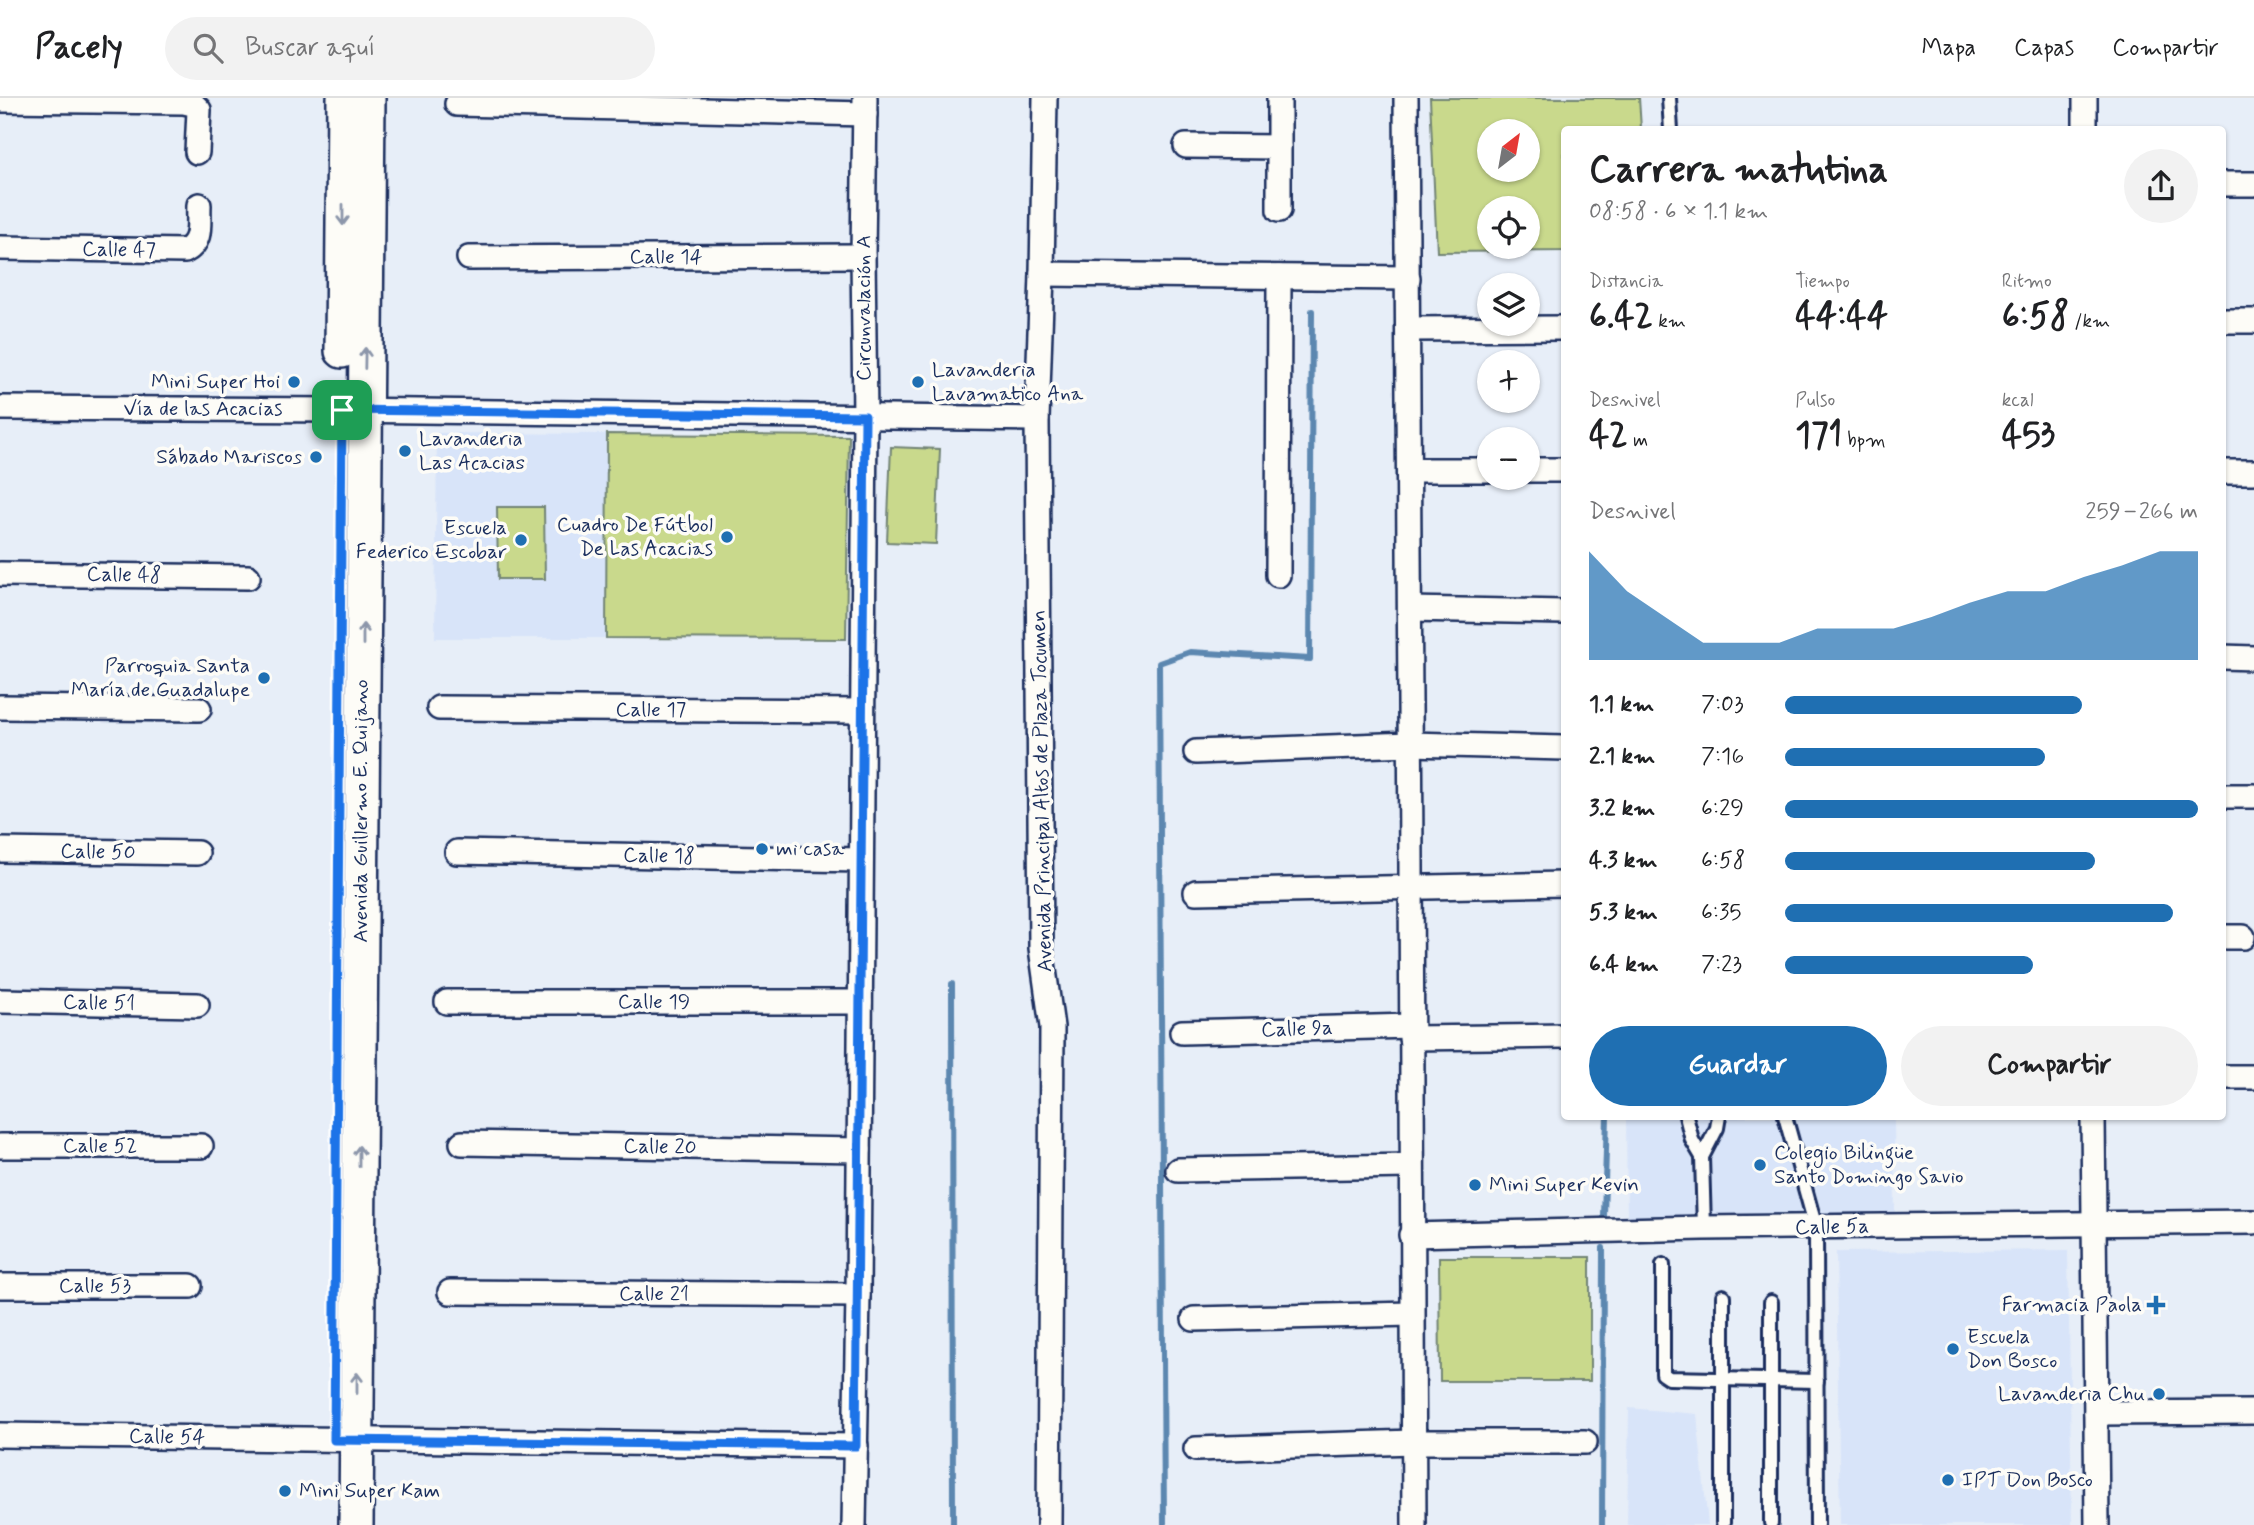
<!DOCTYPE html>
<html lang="es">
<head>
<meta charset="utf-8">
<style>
	body { margin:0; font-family:Mynerve,sans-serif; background:#f2f2f2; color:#202124; height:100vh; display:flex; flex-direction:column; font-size:26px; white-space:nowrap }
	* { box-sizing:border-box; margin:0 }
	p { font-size:23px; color:#757577 }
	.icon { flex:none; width:38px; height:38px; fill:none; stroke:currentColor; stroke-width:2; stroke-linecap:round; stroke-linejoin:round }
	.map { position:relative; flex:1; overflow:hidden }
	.panel { position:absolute; left:1561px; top:28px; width:665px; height:994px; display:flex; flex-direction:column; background:#fff; border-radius:7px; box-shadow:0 2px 5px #0004 }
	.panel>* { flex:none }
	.needle { width:46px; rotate:31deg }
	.tools { position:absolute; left:1477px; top:21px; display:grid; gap:14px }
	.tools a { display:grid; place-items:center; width:63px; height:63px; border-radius:50%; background:#fff; box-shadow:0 2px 5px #0004; font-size:35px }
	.pin { position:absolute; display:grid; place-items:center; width:60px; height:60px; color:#fff; margin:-30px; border-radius:14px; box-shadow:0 4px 10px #0006 }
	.round { display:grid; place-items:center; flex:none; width:74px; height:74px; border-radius:37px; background:#f2f2f2 }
	.summary { display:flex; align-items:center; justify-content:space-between; height:119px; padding:0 28px }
	h1 { font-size:38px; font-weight:700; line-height:52px }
	.stats { display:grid; grid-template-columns:repeat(3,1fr); gap:10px; height:119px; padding:7px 28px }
	.stats div { display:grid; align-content:center }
	.stats b { font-size:35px; font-weight:700 }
	.stats small { font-size:19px; font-weight:400 }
	.stats p { font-size:19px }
	.chart { height:196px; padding:14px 28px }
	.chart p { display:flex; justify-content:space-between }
	.chart svg { width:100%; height:126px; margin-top:7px; fill:#1f6fb2; opacity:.7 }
	.button { display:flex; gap:14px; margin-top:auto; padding:14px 28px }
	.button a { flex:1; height:80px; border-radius:42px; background:#1f6fb2; color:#fff; font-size:28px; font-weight:700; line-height:80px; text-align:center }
	.button a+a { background:#f2f2f2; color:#202124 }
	ul { padding:0 28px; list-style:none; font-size:23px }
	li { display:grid; grid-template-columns:112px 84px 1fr; align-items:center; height:52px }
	li i { height:18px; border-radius:9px; background:#1f6fb2 }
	header { display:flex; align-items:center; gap:42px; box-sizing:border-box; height:98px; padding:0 35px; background:#fff; border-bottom:2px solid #e0e0e0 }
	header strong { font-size:33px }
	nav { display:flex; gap:38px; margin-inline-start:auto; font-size:24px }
	.search { width:490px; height:63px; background:#f2f2f2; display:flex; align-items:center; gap:18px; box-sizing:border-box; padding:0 24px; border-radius:38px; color:#757577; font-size:26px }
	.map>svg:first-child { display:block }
</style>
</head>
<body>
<header>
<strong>Pacely</strong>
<div class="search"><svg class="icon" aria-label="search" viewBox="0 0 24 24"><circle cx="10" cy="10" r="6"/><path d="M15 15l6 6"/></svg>Buscar aquí</div>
<nav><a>Mapa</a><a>Capas</a><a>Compartir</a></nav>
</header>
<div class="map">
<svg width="2254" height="1427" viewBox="0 0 2254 1427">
	<rect width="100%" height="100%" fill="#e7eef8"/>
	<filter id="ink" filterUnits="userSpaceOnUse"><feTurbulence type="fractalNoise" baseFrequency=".0143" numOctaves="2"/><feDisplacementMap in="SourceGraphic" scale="14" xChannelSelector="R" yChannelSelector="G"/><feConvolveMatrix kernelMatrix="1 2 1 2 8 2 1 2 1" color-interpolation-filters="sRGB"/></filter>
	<g filter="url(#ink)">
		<g fill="#d8e4f9">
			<polygon points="437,335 607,336 606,540 435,540"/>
			<polygon points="1626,1019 1894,1019 1895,1115 1627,1121"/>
			<polygon points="2068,1152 2072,1427 1840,1427 1836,1154"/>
			<polygon points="1629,1310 1697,1316 1708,1427 1627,1427"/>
		</g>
		<g fill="#c9d98c" stroke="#728475" stroke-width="2" fill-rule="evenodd">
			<path d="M1430,0H1639L1641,31L1564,32V153L1437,154ZM1489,33H1528V72H1489ZM1489,110H1528V149H1489Z"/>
			<polygon points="607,336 849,338 846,541 606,540"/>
			<polygon points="891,349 940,351 936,446 887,444"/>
			<polygon points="497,409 544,409 545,481 498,481"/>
			<polygon points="1439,1159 1590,1159 1590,1283 1440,1283"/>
		</g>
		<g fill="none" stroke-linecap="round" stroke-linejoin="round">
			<g stroke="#5c87b0" stroke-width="6">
				<polyline points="952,886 953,1427"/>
				<polyline points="1604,1118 1607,1018"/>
				<polyline points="1164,1427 1159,565 1190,554 1310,561 1312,213"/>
				<polyline points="1602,1427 1603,1150"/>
			</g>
			<defs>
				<g id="lane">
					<polyline points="1669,0 1671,32"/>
					<polyline points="1686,1018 1692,1042 1702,1059"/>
					<polyline points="1785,1018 1816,1130 1817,1427"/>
					<polyline points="1704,1130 1702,1059 1717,1030 1719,1018"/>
					<polyline points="1663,1167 1663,1276 1669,1280 1817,1283"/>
					<polyline points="1771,1204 1771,1425"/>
					<polyline points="1723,1425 1723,1198"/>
				</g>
				<g id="street">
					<polyline points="1045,0 1042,176 1037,321 1041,850 1052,929 1049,1427"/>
					<polyline points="1279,0 1279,112"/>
					<path d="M1406,0C1412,476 1410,951 1414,1427"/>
					<polyline points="0,2 184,4 193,6 199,12 197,54"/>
					<polyline points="457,6 865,16"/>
					<polyline points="2085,32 2085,0"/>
					<polyline points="1186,48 1279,49"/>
					<polyline points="2222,86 2254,86"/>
					<path d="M0,150L185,153C203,144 198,125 199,107"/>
					<polyline points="469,160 863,158"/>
					<polyline points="1042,176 1408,180"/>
					<polyline points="2222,223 2253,223"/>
					<polyline points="1409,231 1564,230"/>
					<polyline points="0,310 342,312 1037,321"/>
					<polyline points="1410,372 1489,372"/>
					<polyline points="1528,372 1564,372"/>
					<polyline points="2222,374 2254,374"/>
					<polyline points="0,476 248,479"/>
					<polyline points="1278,477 1279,179"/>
					<polyline points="1410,511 1564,514"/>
					<polyline points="2222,559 2254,560"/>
					<polyline points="0,609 199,611"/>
					<polyline points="439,610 862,613"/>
					<polyline points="1196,654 1410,646 1564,650"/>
					<polyline points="2222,698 2254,698"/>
					<polyline points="0,752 197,755"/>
					<polyline points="457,754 861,762"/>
					<polyline points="1196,794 1564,786"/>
					<polyline points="2222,839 2243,839"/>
					<polyline points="0,903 197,907"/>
					<polyline points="447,904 860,904"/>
					<polyline points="1182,934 1411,928"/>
					<polyline points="1411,940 1564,938"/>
					<polyline points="2222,979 2254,979"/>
					<polyline points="2093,1018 2097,1427"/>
					<polyline points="462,1045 859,1052"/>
					<polyline points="0,1048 201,1048"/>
					<polyline points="1178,1072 1411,1068"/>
					<polyline points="1411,1137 1704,1130 2254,1124"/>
					<polyline points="0,1188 190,1188"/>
					<polyline points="450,1194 858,1197"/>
					<polyline points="1194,1221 1412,1216"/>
					<polyline points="2096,1315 2254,1314"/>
					<polyline points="0,1337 856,1348"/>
					<polyline points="1196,1351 1413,1344 1585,1344"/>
					<polyline points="854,1427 858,1197 865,318 863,158 865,0"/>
				</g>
				<g id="secondary">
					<polyline points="342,253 344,0"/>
					<polyline points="356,1427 368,0"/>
				</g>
			</defs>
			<use href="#lane" stroke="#1b2f5e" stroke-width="18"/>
			<use href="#street" stroke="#1b2f5e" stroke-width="28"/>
			<use href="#secondary" stroke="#1b2f5e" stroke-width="38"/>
			<use href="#lane" stroke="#fdfcf7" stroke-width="12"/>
			<use href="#street" stroke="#fdfcf7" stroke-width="23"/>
			<use href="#secondary" stroke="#fdfcf7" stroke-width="33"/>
		</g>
		<defs><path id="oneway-shaft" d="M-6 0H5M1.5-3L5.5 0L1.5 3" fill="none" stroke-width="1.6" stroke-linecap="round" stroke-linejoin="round" transform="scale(1.75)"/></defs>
		<g stroke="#8c96aa">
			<use href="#oneway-shaft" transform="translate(343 117) rotate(90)"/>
			<use href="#oneway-shaft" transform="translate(365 260) rotate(-89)"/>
			<use href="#oneway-shaft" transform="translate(363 536) rotate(-90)"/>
			<use href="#oneway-shaft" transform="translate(359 1058) rotate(-90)"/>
			<use href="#oneway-shaft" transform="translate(357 1285) rotate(-90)"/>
		</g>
	</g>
	<g fill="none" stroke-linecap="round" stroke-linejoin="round" filter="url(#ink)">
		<defs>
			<polygon id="route" points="342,312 865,318 856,1348 334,1342"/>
		</defs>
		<use href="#route" stroke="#fff" stroke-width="14"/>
		<use href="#route" stroke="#1a73e8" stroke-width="9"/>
	</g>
	<g fill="#1f6fb2" stroke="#fdfcf7" stroke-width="2.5">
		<circle cx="294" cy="284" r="7"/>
		<circle cx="918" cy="284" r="7"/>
		<circle cx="405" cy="353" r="7"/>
		<circle cx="316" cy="359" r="7"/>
		<circle cx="727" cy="439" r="7"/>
		<circle cx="521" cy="442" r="7"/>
		<circle cx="264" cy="580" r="7"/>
		<circle cx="762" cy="751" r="7"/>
		<circle cx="1760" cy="1067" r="7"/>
		<circle cx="1475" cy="1087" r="7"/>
		<path d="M2152.5 1196.5h7v7h7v7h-7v7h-7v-7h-7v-7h7z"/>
		<circle cx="1953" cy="1251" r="7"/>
		<circle cx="2159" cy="1296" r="7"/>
		<circle cx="1948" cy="1382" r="7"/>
		<circle cx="285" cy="1393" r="7"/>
	</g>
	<g text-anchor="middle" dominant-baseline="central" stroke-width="7" stroke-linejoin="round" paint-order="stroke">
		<g font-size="21" fill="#1b2f5e" stroke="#fdfcf7">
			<text transform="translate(119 152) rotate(1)">Calle 47</text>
			<text x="666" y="159">Calle 14</text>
			<text transform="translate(864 210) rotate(-90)">Circunvalación A</text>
			<text x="203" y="311">Vía de las Acacias</text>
			<text transform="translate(124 477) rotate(1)">Calle 48</text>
			<text x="651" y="612">Calle 17</text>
			<text transform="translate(1042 693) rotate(-91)">Avenida Principal Altos de Plaza Tocumen</text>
			<text transform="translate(361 713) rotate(-90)">Avenida Guillermo E. Quijano</text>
			<text transform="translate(98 754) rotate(1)">Calle 50</text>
			<text transform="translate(659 758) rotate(1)">Calle 18</text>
			<text x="654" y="904">Calle 19</text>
			<text transform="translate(99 905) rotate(1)">Calle 51</text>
			<text transform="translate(1297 931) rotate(-2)">Calle 9a</text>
			<text x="100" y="1048">Calle 52</text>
			<text transform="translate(660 1049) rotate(1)">Calle 20</text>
			<text transform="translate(1832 1129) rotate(-1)">Calle 5a</text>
			<text x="95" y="1188">Calle 53</text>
			<text x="654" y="1196">Calle 21</text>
			<text transform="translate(167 1339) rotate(1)">Calle 54</text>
		</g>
		<g font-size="21" fill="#1b2f5e" stroke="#fdfcf7" text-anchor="start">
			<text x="932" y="272">Lavanderia<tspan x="932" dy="24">Lavamatico Ana</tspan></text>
			<text x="280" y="284" text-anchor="end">Mini Super Hoi</text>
			<text x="419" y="341">Lavanderia<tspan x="419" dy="24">Las Acacias</tspan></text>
			<text x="302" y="359" text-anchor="end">Sábado Mariscos</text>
			<text x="713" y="427" text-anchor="end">Cuadro De Fútbol<tspan x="713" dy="24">De Las Acacias</tspan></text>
			<text x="507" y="430" text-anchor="end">Escuela<tspan x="507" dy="24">Federico Escobar</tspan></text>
			<text x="250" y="568" text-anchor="end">Parroquia Santa<tspan x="250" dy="24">María de Guadalupe</tspan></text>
			<text x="776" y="751">mi casa</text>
			<text x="1774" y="1055">Colegio Bilingüe<tspan x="1774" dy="24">Santo Domingo Savio</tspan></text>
			<text x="1489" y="1087">Mini Super Kevin</text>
			<text x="2142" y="1207" text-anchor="end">Farmacia Paola</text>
			<text x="1967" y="1239">Escuela<tspan x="1967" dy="24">Don Bosco</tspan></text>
			<text x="2145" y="1296" text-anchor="end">Lavanderia Chu</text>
			<text x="1962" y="1382">IPT Don Bosco</text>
			<text x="299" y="1393">Mini Super Kam</text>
		</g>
	</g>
</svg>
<div class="tools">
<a><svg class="needle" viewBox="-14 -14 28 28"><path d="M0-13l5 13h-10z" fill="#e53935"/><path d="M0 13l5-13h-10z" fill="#757577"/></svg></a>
<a><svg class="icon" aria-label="locate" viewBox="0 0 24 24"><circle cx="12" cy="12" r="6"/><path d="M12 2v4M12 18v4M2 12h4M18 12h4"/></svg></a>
<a><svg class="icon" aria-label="layers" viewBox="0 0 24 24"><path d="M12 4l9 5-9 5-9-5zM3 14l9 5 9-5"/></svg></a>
<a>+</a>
<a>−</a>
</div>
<div class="pin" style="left:342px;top:312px;background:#1e9e55"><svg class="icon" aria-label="arrive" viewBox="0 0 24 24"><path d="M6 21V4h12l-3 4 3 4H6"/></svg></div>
<section class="panel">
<div class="summary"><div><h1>Carrera matutina</h1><p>08:58 · 6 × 1.1 km</p></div><a class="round"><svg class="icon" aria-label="share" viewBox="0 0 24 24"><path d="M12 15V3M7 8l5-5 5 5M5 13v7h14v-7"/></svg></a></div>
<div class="stats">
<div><p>Distancia</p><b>6.42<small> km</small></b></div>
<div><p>Tiempo</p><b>44:44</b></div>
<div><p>Ritmo</p><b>6:58<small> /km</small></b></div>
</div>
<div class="stats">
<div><p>Desnivel</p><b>42<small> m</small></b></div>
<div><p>Pulso</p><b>171<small> bpm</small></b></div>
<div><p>kcal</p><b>453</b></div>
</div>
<div class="chart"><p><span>Desnivel</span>259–266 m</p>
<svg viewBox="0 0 160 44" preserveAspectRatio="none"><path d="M0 44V6L10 20L20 29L30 38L40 38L50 38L60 33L70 33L80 33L90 29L100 24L110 20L120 20L130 15L140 11L150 6L160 6V44z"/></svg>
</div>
<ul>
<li><b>1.1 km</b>7:03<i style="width:72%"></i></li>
<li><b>2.1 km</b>7:16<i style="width:63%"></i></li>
<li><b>3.2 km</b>6:29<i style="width:100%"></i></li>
<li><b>4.3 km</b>6:58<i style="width:75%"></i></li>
<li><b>5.3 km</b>6:35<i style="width:94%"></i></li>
<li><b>6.4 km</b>7:23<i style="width:60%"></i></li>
</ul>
<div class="button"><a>Guardar</a><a>Compartir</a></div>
</section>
</div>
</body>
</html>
